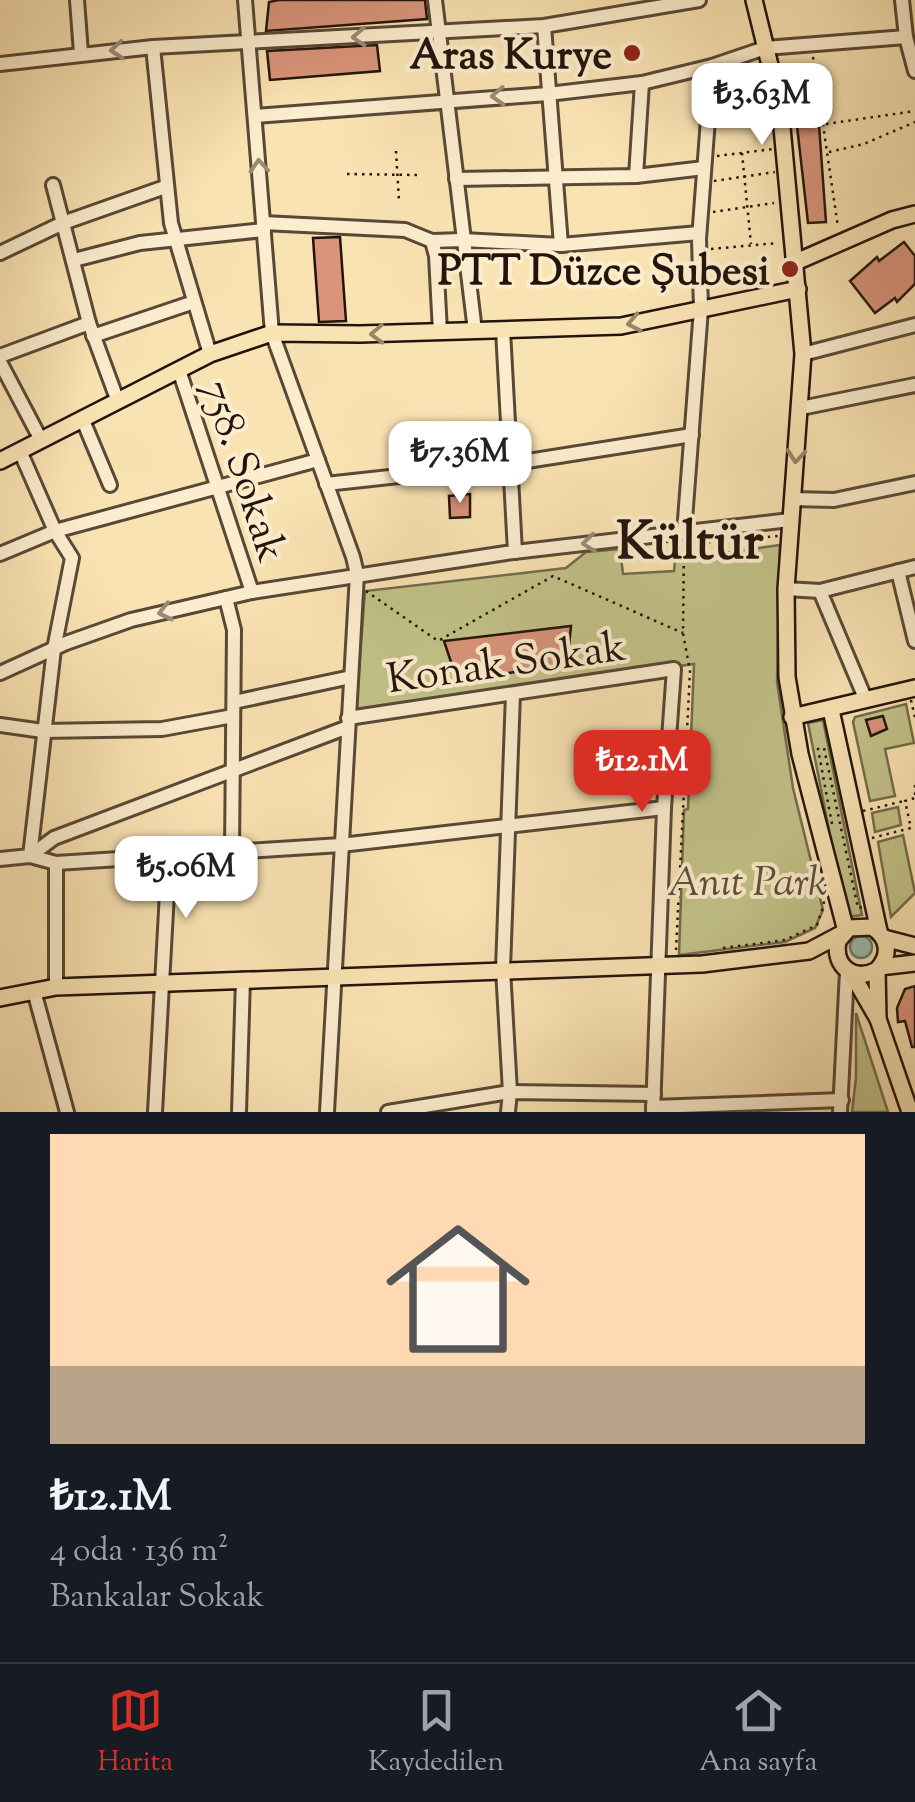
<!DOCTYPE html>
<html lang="tr">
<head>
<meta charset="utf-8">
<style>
	:root { --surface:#171b24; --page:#20242c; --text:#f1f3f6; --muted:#9ea1a6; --line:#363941; --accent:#d93025 }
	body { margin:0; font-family:"Sorts Mill Goudy",serif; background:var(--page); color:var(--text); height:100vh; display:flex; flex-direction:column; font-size:38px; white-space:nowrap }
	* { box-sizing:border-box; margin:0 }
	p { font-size:32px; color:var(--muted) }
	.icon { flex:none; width:55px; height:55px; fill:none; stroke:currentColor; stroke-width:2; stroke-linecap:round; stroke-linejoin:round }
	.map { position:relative; height:1112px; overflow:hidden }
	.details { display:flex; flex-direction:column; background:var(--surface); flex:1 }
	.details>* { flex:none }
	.price { position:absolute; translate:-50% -85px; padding:0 22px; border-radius:20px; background:#fff; color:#222; font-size:32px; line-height:65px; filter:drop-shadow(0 2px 5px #0008) }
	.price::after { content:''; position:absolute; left:50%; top:60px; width:30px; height:22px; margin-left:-15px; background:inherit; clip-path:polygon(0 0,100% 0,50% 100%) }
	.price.on { background:var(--accent); color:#fff }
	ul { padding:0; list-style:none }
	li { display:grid; align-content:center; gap:20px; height:530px; padding:0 50px }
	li+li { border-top:2px solid var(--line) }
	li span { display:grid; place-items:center; height:310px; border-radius:0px; color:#555 }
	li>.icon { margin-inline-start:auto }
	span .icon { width:180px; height:180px; fill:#fffc; stroke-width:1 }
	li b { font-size:42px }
	.tab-bar { display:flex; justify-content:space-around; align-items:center; height:140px; border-top:2px solid var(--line); background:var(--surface); font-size:28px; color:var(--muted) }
	.tab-bar a { display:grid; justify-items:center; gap:5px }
	.tab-bar .on { color:var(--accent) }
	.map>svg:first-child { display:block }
</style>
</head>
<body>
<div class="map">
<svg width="915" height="1112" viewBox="0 0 915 1112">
	<rect width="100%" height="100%" fill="#fae3b3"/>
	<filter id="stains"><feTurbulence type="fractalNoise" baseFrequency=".002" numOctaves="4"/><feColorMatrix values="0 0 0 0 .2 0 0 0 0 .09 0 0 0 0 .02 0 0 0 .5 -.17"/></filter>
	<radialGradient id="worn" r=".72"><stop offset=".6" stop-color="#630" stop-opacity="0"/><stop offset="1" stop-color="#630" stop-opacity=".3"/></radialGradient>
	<g fill="#c2c389" stroke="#726c4a" stroke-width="2.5">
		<polygon points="780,545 777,682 793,788 823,910 815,928 785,942 679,955 684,810 688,809 694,664 356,710 365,591 566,568 586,552 620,549 623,574 674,571 675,560"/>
		<polygon points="906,704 914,743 885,749 895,796 870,801 853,722 855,717"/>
		<polygon points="823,720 862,915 846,917 808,723"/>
		<polygon points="898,807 901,825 875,832 872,813"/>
		<polygon points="903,835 915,893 891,917 878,842"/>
		<polygon points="856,1013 888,1112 852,1112 856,1078"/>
	</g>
	<circle fill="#9ebeaf" stroke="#6c7a6e" stroke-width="2.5" cx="861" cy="947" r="11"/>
	<g fill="#d9947b" stroke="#22140c" stroke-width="2.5">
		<polygon points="279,0 425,0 427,19 266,31 269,2"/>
		<polygon points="377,45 380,71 270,80 267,51"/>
		<polygon points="819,125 826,222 808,223 797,126"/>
		<polygon points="340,237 346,321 319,322 313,238"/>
		<polygon points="904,242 915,256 915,284 897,302 895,298 875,313 850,281 877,257 879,261"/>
		<polygon points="470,494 470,517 450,518 449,496"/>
		<polygon points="571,626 567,665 457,680 444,641"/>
		<polygon points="883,716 887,729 871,736 866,720"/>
		<polygon points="915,986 915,1047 912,1047 905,1021 898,1022 897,1008 905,989"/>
	</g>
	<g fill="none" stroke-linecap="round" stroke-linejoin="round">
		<g stroke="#584836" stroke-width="18">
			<g id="minor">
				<polyline points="77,0 81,53"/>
				<polyline points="245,0 272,333 353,557 357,574 327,1112"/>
				<polyline points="435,0 475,331"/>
				<polyline points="902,0 906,37 915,71"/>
				<polyline points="544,26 561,245"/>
				<polyline points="153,47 171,223 210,354"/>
				<polyline points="0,64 153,47 544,26 699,0"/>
				<polyline points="255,116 548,94 642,83 712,66 765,48 906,37"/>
				<polyline points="636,176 642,83"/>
				<polyline points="456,179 636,176 704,168"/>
				<polyline points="53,185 89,323 117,399"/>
				<polyline points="263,223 405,230 432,241 463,240 561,245 699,233"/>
				<polyline points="432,241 436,256 440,332"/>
				<polyline points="0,253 63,223 165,187"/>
				<polyline points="74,260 140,243 264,230"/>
				<polyline points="503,330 515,552"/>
				<polyline points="93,336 194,302"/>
				<polyline points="803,354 915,325"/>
				<polyline points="0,356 89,323"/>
				<polyline points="0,362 41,440"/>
				<polyline points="179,370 252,592"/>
				<polyline points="801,408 915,385"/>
				<polyline points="82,418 110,485"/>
				<polyline points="20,451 55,531 72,558 54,649 30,856"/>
				<polyline points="326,484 508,464 692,435"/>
				<polyline points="792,499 834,500 915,483"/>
				<polyline points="684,533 701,309 699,239 712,66"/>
				<polyline points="0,554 55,531 318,460"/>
				<polyline points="898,571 915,641"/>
				<polyline points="786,589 820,591 915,567"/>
				<polyline points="820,591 865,698"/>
				<polyline points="226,598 234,630 232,853"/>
				<polyline points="0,673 66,643 131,620 252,592 506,553 790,520"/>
				<polyline points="234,702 351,677"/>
				<polyline points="348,718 674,669 664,808 653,1112"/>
				<polyline points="0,725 43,731 162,729 233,716"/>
				<polyline points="30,856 54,838 348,727"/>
				<polyline points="0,859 30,856 56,863 341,845 664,808"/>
				<polyline points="56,987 56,863"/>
				<polyline points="34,991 67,1112"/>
				<polyline points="653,1107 842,1100"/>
				<polyline points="155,1112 169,856"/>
				<polyline points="239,1112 243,979"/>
				<polyline points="388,1112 510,1092 654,1094"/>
				<polyline points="508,1112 510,1092 503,969 513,694"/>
				<polyline points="840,1112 847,971"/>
			</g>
		</g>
		<g stroke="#22140c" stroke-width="20">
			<g id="major">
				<polyline points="754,0 780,106 803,354 786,589 787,677 800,754 846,931"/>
				<polyline points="796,262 892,220 915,214"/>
				<polyline points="0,461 210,354 272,333 360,334 621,326 798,289"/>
				<polyline points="831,710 879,931"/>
				<polyline points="792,717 915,688"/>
				<polyline points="884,938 915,946"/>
				<polyline points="880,967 915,963"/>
				<path d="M877,970C854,982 833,967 838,941L849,928L872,927C889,938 891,955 877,970L878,1019"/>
				<polyline points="852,974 878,1019 910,1112"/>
				<polyline points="0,998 56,987 702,964 809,951 843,933"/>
			</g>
		</g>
		<g stroke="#22140c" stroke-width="2.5" stroke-dasharray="2.5 5" stroke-linecap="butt">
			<polyline points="813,57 838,227"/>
			<polyline points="826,124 915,111"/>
			<polyline points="396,151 399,201"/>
			<polyline points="829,152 864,144 915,122"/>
			<polyline points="742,153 751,244"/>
			<polyline points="717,156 773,149"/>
			<polyline points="347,174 417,175"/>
			<polyline points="714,181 775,172"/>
			<polyline points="713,212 774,203"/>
			<polyline points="711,249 778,243"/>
			<polyline points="693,544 778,536"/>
			<polyline points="366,591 438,641 553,576 683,633"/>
			<polyline points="911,700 915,718"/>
			<polyline points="915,785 915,795"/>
			<polyline points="863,811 904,801"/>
			<polyline points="832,824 818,749 824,748 858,908 863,907"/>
			<polyline points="872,838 911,828 905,801 915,798"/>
			<polyline points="723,948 785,940 817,925 824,904 821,888"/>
			<polyline points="676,950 690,671 683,633 684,544"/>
		</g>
		<use href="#minor" stroke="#fcedce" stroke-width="12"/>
		<use href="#major" stroke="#fae3b3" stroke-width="15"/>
	</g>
	<defs><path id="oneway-chevron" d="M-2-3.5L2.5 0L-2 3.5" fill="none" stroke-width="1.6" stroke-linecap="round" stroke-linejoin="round" transform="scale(2.5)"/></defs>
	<g stroke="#9a8b77">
		<use href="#oneway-chevron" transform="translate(359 37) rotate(177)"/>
		<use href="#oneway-chevron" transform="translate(117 50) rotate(175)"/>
		<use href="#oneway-chevron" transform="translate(498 96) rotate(177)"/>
		<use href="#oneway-chevron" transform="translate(259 166) rotate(-94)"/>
		<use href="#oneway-chevron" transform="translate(589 543) rotate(174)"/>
		<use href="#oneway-chevron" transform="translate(165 612) rotate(167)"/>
	</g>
	<g stroke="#998668">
		<use href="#oneway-chevron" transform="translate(634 323) rotate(169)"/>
		<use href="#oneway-chevron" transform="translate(377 334) rotate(178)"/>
		<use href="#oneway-chevron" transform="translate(796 456) rotate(96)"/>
	</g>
	<g fill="#8f2418" stroke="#fcedce" stroke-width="4">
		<circle cx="632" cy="53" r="10"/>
		<circle cx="790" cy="269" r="10"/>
	</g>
	<g text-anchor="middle" stroke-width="8" stroke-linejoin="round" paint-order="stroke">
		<g font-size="42" font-weight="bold" fill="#22140c" stroke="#fcedce" text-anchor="end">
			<text x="612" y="68">Aras Kurye</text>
			<text x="770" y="284">PTT Düzce Şubesi</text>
		</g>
		<g font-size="42" fill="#22140c" stroke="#fcedce">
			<text transform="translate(246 470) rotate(72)" y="15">758. Sokak</text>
			<text transform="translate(506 661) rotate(-8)" y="15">Konak Sokak</text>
		</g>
		<g font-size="42" font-style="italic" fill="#5a5138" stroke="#fcedce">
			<text x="747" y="895">Anıt Park</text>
		</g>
		<g font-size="52" font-weight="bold" fill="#22140c" stroke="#fcedce">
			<text x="690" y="558">Kültür</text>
		</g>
	</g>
	<rect width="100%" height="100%" filter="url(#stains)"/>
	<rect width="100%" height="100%" fill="url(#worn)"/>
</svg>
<b class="price" style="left:762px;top:148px">₺3.63M</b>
<b class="price" style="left:460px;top:506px">₺7.36M</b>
<b class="price on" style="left:642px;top:815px">₺12.1M</b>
<b class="price" style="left:186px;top:921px">₺5.06M</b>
</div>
<section class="details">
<ul>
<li><span style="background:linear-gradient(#ffd9b3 75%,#b9a48a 0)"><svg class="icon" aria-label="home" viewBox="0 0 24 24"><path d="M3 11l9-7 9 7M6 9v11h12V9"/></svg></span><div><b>₺12.1M</b><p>4 oda · 136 m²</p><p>Bankalar Sokak</p></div></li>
</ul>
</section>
<nav class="tab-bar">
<a class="on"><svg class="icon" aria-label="map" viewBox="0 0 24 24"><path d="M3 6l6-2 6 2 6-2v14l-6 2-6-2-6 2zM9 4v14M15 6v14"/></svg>Harita</a>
<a><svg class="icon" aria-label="saved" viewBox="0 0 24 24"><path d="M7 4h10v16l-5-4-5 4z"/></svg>Kaydedilen</a>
<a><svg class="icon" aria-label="home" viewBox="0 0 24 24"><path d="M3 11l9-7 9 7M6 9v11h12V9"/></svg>Ana sayfa</a>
</nav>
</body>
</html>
